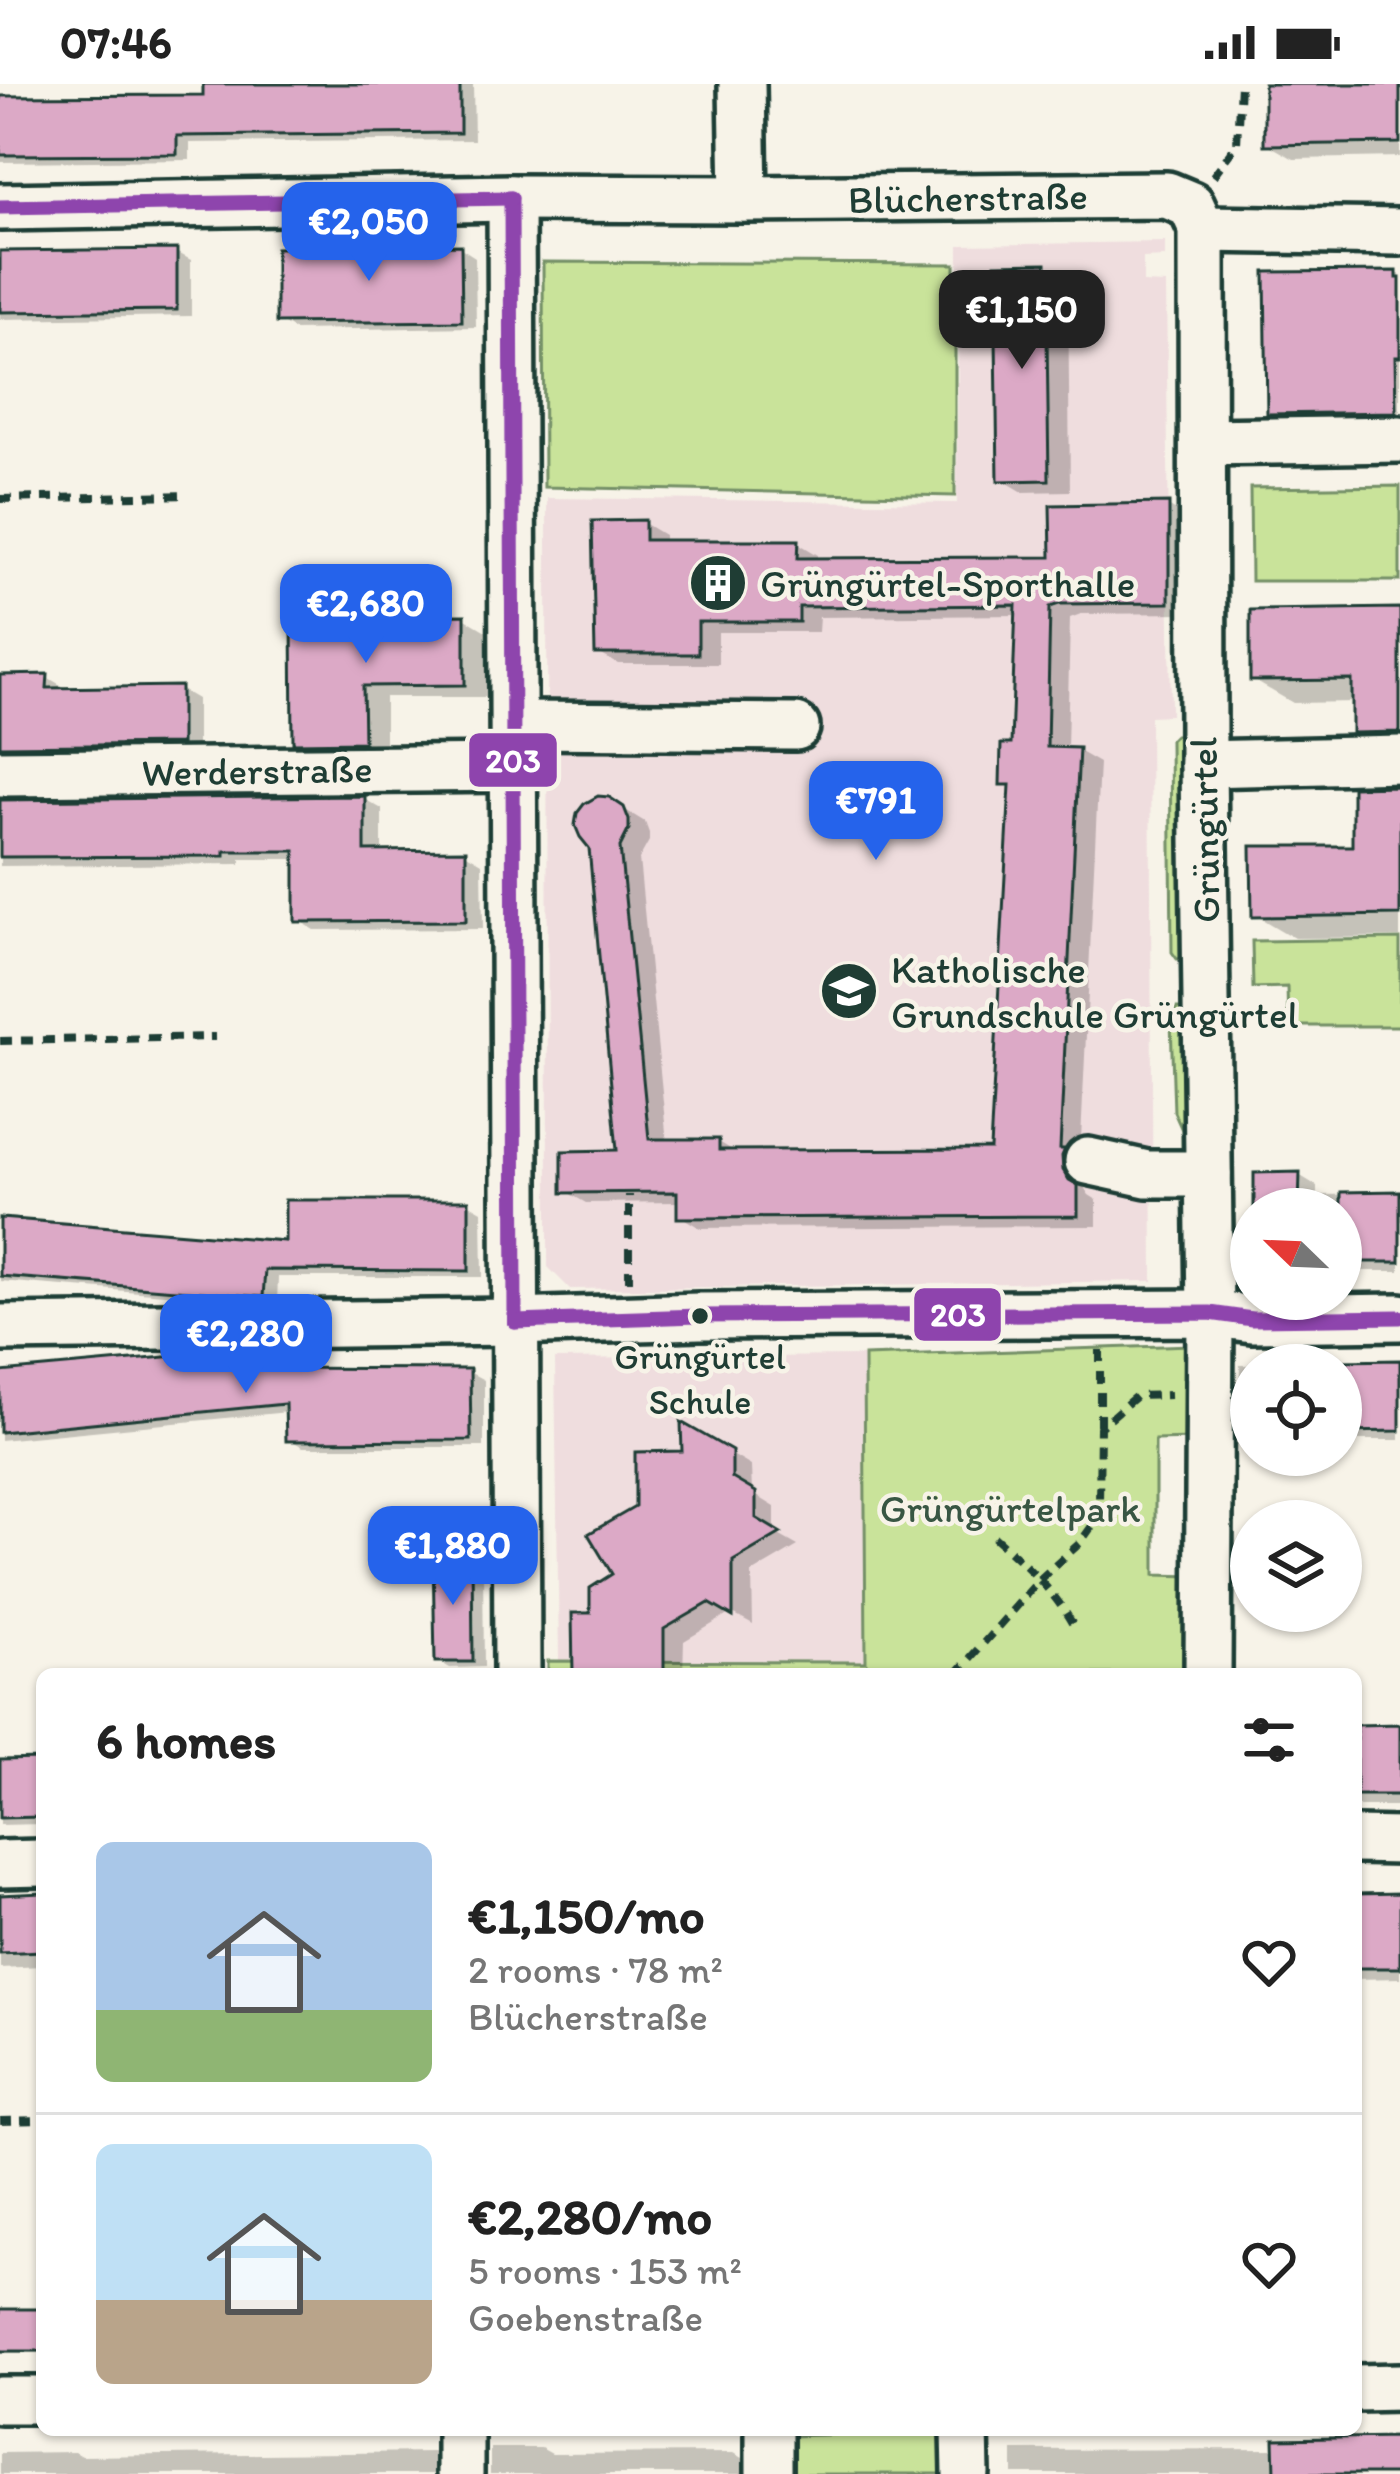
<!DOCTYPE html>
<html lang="en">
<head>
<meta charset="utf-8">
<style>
	:root { --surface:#fff; --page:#f2f2f2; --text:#222; --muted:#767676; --line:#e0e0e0; --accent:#2563eb }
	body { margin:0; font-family:Itim,sans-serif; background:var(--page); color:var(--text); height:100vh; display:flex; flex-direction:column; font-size:45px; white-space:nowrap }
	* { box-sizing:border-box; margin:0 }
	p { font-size:39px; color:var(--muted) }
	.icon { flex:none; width:66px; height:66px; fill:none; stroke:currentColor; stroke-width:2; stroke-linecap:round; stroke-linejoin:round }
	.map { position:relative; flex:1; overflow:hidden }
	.drawer { position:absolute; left:36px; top:1584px; width:1326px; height:768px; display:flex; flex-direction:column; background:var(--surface); border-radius:18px; box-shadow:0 3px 9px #0004 }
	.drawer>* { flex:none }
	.needle { width:78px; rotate:293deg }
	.controls { position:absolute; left:1230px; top:1104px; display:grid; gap:24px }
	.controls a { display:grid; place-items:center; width:132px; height:132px; border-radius:50%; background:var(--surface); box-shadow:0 3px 9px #0004; font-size:60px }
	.price { position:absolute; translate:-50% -102px; padding:0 27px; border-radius:24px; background:var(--accent); color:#fff; font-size:39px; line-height:78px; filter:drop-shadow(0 3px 6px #0008) }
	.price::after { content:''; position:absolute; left:50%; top:72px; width:36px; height:27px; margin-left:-18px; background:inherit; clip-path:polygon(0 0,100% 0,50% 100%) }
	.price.active { background:#222; color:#fff }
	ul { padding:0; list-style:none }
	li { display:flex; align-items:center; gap:36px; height:300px; padding:0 60px }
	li+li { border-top:3px solid var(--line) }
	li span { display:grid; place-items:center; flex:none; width:336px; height:240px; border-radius:18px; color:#555 }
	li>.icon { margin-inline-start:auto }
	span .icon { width:144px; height:144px; fill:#fffc; stroke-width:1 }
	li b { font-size:51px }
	h2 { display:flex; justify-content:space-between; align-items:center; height:144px; padding:0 60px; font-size:51px }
	.status { display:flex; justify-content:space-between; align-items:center; height:84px; padding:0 60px; background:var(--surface); direction:ltr }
	.status svg { height:33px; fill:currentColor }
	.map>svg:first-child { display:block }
</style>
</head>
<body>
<div class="status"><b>07:46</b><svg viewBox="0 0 49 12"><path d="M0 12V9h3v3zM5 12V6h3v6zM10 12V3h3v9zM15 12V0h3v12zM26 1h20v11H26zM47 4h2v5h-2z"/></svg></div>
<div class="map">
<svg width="1400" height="2390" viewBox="0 0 1400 2390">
	<rect width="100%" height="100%" fill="#f7f3e8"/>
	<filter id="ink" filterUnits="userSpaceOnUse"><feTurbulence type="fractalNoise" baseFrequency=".00833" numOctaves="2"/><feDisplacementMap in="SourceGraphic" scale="24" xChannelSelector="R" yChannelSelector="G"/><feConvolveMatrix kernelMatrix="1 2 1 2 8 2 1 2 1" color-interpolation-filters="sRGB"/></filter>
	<g filter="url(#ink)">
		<g fill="#efddde">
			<polygon points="1165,158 1165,173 1143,174 1143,199 1166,200 1171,631 1150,632 1153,1197 570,1205 548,1183 547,414 957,419 959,161"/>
			<polygon points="864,1272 866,1578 559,1577 555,1275"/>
		</g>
		<g fill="#c9e39a" stroke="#749067" stroke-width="3">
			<polygon points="543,178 955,180 955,412 544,403"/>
			<polygon points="1400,402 1400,497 1251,497 1250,404"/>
			<polygon points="1175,651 1186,651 1189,874 1177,875 1172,868 1170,656"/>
			<polygon points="1400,855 1400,942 1288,942 1287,903 1253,904 1252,857"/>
			<polygon points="1177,924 1190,924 1190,1066 1182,1066 1182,1046 1174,1028 1171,937"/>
			<polygon points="1192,1261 1194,1355 1155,1356 1155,1491 1194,1492 1193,1586 1158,1586 1157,1590 548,1590 548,1577 866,1578 864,1272"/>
			<polygon points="950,2347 951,2390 790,2390 789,2352"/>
		</g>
		<g fill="#0003">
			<polygon points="206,0 473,0 474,56 190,59 190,76 0,78 0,15 206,14"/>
			<polygon points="1267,0 1400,0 1400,73 1294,75 1267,60"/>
			<polygon points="461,164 475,173 476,243 294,246 279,237"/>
			<polygon points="176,168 191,176 191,232 0,235 0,170"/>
			<polygon points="1045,182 1068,195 1070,407 1023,408 1001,395"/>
			<polygon points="1400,190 1400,342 1297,344 1270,328 1268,191"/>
			<polygon points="1168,422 1188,434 1188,529 1081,530 1070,534 1067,666 1078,667 1099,679 1080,1077 1082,1100 1089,1111 1097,1116 1097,1142 700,1144 680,1132 680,1118 586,1119 565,1107 621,1069 609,716 645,738 649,749 649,757 639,775 667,1058 719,1058 737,1069 993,1068 1013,705 1003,699 1014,663 1019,531 819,533 818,548 718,548 718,580 618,580 598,569 644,439 664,451 664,459 798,459 818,471 818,477 1054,476"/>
			<polygon points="1400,527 1400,670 1395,670 1355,647 1355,618 1293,619 1253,596"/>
			<polygon points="464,534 486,547 486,613 385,613 385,670 319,670 296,657 295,535"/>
			<polygon points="47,593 64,603 64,607 180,605 197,615 197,668 0,679 0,594"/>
			<polygon points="1400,705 1400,853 1294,854 1255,831 1354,765"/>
			<polygon points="364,715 382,725 382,770 465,769 482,779 483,845 315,846 298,836 298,775 241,775 241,780 0,782 0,719"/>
			<polygon points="1299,1091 1317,1102 1317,1111 1400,1110 1400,1187 1341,1187 1341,1125 1257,1125"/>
			<polygon points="468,1119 482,1127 483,1193 278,1193 277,1219 0,1197 0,1137 288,1160"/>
			<polygon points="261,1271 276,1279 277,1287 469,1288 484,1296 484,1363 303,1363 289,1355 288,1328 0,1356 0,1291"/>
			<polygon points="1400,1279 1400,1356 1341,1356 1341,1281 1251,1281 1251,1354 1239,1347 1240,1281"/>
			<polygon points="685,1343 751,1382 752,1409 775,1423 775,1449 798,1462 752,1489 753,1541 731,1529 684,1557 683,1590 576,1590 593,1532 616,1491 638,1425 685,1370"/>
			<polygon points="471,1474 483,1481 484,1583 450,1584 438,1577"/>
			<polygon points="1400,1643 1400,1722 1356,1722 1356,1644"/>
			<polygon points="42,1679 42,1740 0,1741 0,1680"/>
			<polygon points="42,1812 42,1882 0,1884 0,1814"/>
			<polygon points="1400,1812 1400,1894 1356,1895 1356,1813"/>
			<rect x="0" y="2228" width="42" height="41"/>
			<polygon points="1400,2356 1400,2390 1013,2390 1013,2366 1277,2365"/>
			<polygon points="490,2364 541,2364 552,2370 733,2369 751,2379 751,2390 490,2390"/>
			<polygon points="74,2368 81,2372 432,2368 450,2379 450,2390 0,2390 0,2369"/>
		</g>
		<g fill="#dca9c6" stroke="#1f3d34" stroke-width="3">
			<polygon points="203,0 460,0 460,49 177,52 177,70 0,71 0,12 203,11"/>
			<polygon points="1264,0 1400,0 1400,59 1264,61"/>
			<polygon points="461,161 462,237 276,239 276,164"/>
			<polygon points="177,165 177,226 0,228 0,167"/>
			<polygon points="1046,179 1049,396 998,397 995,180"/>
			<polygon points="1397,187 1397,194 1400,194 1400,273 1395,273 1396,328 1267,330 1265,188"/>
			<polygon points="1169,419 1169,519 1059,520 1050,523 1047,663 1079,664 1060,1065 1065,1065 1062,1072 1063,1086 1069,1096 1078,1101 1078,1132 677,1134 677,1108 562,1109 562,1067 617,1066 589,764 580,753 575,741 577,729 584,720 598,712 609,713 624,723 629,736 629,745 620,763 649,1055 719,1055 719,1066 990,1065 1010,701 1000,701 1001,660 1011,660 1016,521 799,523 799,538 698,538 698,570 595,570 592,437 645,436 645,456 799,456 798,474 1051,473 1050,421"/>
			<polygon points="1400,524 1400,648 1352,649 1352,596 1250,597 1250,526"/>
			<polygon points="465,531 465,601 363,602 364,658 293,659 292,532"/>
			<polygon points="48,590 47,604 181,602 181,660 0,662 0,591"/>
			<polygon points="1400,702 1400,831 1252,833 1251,762 1352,762 1352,703"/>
			<polygon points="365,712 365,767 466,766 466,837 295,838 295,767 225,767 225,772 0,773 0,716"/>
			<polygon points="1300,1088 1299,1125 1254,1125 1254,1089"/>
			<polygon points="1400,1107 1400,1178 1341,1178 1341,1108"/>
			<polygon points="285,1116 469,1116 469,1187 265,1186 263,1213 0,1192 0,1134 285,1157"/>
			<polygon points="220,1268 262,1268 263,1284 470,1285 471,1356 286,1357 285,1320 0,1348 0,1288"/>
			<polygon points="1400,1276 1400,1347 1341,1348 1341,1277"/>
			<polygon points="681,1338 732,1367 732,1394 756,1408 756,1434 781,1449 733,1477 733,1533 709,1519 664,1545 664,1590 573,1590 572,1529 590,1529 590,1504 612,1490 588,1450 635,1423 635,1368 682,1367"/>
			<polygon points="433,1471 472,1471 473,1578 435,1578"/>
			<polygon points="1400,1640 1400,1711 1356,1711 1356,1641"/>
			<polygon points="42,1675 42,1733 0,1734 0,1676"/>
			<polygon points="42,1809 42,1867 0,1869 0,1811"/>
			<polygon points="1400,1809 1400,1884 1356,1884 1356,1810"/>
			<rect x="0" y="2225" width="42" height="42"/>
			<polygon points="1400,2353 1400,2390 1275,2390 1274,2355"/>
		</g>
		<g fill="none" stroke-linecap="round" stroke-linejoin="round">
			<g stroke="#1f3d34" stroke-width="54">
				<g id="minor">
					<polyline points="742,0 744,115"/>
					<polyline points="511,114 517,1590"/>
					<polyline points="0,123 511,114 744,115 1167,111 1191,121 1202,145 1203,680 1210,1229 1208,1590"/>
					<polyline points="1202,145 1400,148"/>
					<polyline points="1203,358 1400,355"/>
					<polyline points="514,641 796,643"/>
					<polyline points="1203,680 1400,675"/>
					<polyline points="0,689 514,684"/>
					<polyline points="1088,1077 1147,1090 1208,1090"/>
					<polyline points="0,1244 515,1238 699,1232 1210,1229 1252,1235 1400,1233"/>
					<polyline points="1356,1756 1400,1757"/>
					<polyline points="0,1780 42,1779"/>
					<polyline points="1356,2304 1400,2303"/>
					<polyline points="0,2316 42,2316"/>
					<polyline points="460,2346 460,2390"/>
					<polyline points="965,2346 966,2390"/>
					<polyline points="769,2390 769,2346"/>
				</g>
			</g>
			<g stroke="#1f3d34" stroke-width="8" stroke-dasharray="12 9" stroke-linecap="butt">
				<polyline points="1213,92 1237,60 1240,0"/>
				<polyline points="0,415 186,411"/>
				<polyline points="0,957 215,953"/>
				<polyline points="629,1197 629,1111"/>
				<polyline points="1100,1266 1100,1341"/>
				<path d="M994,1453C1024,1480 1054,1506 1073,1541"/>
				<polyline points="956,1590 1040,1495 1080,1459 1092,1442 1099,1420 1100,1343 1136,1312 1170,1311"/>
				<polyline points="0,2037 42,2036"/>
			</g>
			<use href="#minor" stroke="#f7f3e8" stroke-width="45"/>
			<g stroke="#f7f3e8" stroke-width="24">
				<g id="bus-1">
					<polyline points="511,114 515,1238"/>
					<polyline points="0,123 511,114"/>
					<polyline points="515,1238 699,1232 1210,1229 1252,1235 1400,1233"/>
				</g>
			</g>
			<use href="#bus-1" stroke="#8e44ad" stroke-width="15"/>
		</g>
	</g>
	<defs>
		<g id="building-disc" transform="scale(3)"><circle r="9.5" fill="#1f3d34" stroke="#f7f3e8"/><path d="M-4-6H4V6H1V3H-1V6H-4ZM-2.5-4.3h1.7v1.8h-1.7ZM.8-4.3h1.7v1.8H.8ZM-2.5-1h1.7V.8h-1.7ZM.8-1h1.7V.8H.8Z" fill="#fff"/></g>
		<g id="school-disc" transform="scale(3)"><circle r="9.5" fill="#1f3d34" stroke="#f7f3e8"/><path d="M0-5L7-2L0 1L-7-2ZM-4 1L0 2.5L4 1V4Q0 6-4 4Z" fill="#fff"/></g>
	</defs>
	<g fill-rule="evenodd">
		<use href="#building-disc" x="718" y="499"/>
		<use href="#school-disc" x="849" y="907"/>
	</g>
	<circle fill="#1f3d34" stroke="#f7f3e8" stroke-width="4.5" cx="700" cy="1232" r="10"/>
	<g text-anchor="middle" stroke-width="9" stroke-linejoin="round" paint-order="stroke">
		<g font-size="36" fill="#1f3d34" stroke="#f7f3e8">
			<text x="700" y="1285">Grüngürtel<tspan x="700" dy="45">Schule</tspan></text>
		</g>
		<g font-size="39" fill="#1f3d34" stroke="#f7f3e8">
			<text transform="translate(968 113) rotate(-1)" y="14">Blücherstraße</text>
			<text transform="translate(257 686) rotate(-1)" y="14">Werderstraße</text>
			<text transform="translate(1204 746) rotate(-91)" y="14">Grüngürtel</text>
		</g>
		<g font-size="39" fill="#1f3d34" stroke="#f7f3e8" text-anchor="start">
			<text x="760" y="513">Grüngürtel-Sporthalle</text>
			<text x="891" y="899">Katholische<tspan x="891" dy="45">Grundschule Grüngürtel</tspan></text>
		</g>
		<g font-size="39" fill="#385643" stroke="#f7f3e8">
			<text x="1010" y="1438">Grüngürtelpark</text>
		</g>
	</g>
	<g stroke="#f7f3e8" stroke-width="4.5">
		<rect x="467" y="647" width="92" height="58" rx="12" fill="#8e44ad"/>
		<rect x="912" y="1202" width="91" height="57" rx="12" fill="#8e44ad"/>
	</g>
	<g font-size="33" text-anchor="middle" font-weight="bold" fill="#fff">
		<text x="513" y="688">203</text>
		<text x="958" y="1242">203</text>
	</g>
</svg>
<div class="controls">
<a><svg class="needle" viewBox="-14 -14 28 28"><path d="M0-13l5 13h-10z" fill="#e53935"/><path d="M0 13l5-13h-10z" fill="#767676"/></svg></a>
<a><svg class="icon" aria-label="locate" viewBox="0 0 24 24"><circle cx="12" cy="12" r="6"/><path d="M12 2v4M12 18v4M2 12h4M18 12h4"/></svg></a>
<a><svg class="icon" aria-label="layers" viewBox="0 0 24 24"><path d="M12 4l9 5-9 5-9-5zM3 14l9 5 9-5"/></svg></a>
</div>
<b class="price" style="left:369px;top:200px">€2,050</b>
<b class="price active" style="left:1022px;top:288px">€1,150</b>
<b class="price" style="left:366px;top:582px">€2,680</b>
<b class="price" style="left:876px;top:779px">€791</b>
<b class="price" style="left:246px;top:1312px">€2,280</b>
<b class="price" style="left:453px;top:1524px">€1,880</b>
<section class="drawer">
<h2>6 homes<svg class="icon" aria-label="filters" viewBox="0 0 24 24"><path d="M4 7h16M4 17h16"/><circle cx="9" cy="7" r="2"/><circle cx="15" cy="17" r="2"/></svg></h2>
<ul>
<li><span style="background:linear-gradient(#a9c7e8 70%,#8fb573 0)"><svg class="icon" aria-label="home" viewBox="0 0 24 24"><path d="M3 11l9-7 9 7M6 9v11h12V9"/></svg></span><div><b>€1,150/mo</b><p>2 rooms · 78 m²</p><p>Blücherstraße</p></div><svg class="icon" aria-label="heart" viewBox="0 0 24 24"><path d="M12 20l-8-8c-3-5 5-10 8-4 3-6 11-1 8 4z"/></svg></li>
<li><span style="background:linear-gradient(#bfe0f5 65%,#b9a48a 0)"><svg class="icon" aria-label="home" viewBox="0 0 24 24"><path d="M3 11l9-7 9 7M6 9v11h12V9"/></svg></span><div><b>€2,280/mo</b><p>5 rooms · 153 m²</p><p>Goebenstraße</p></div><svg class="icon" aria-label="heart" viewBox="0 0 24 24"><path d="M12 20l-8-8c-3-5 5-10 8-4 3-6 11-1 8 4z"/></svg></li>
</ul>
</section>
</div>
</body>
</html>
